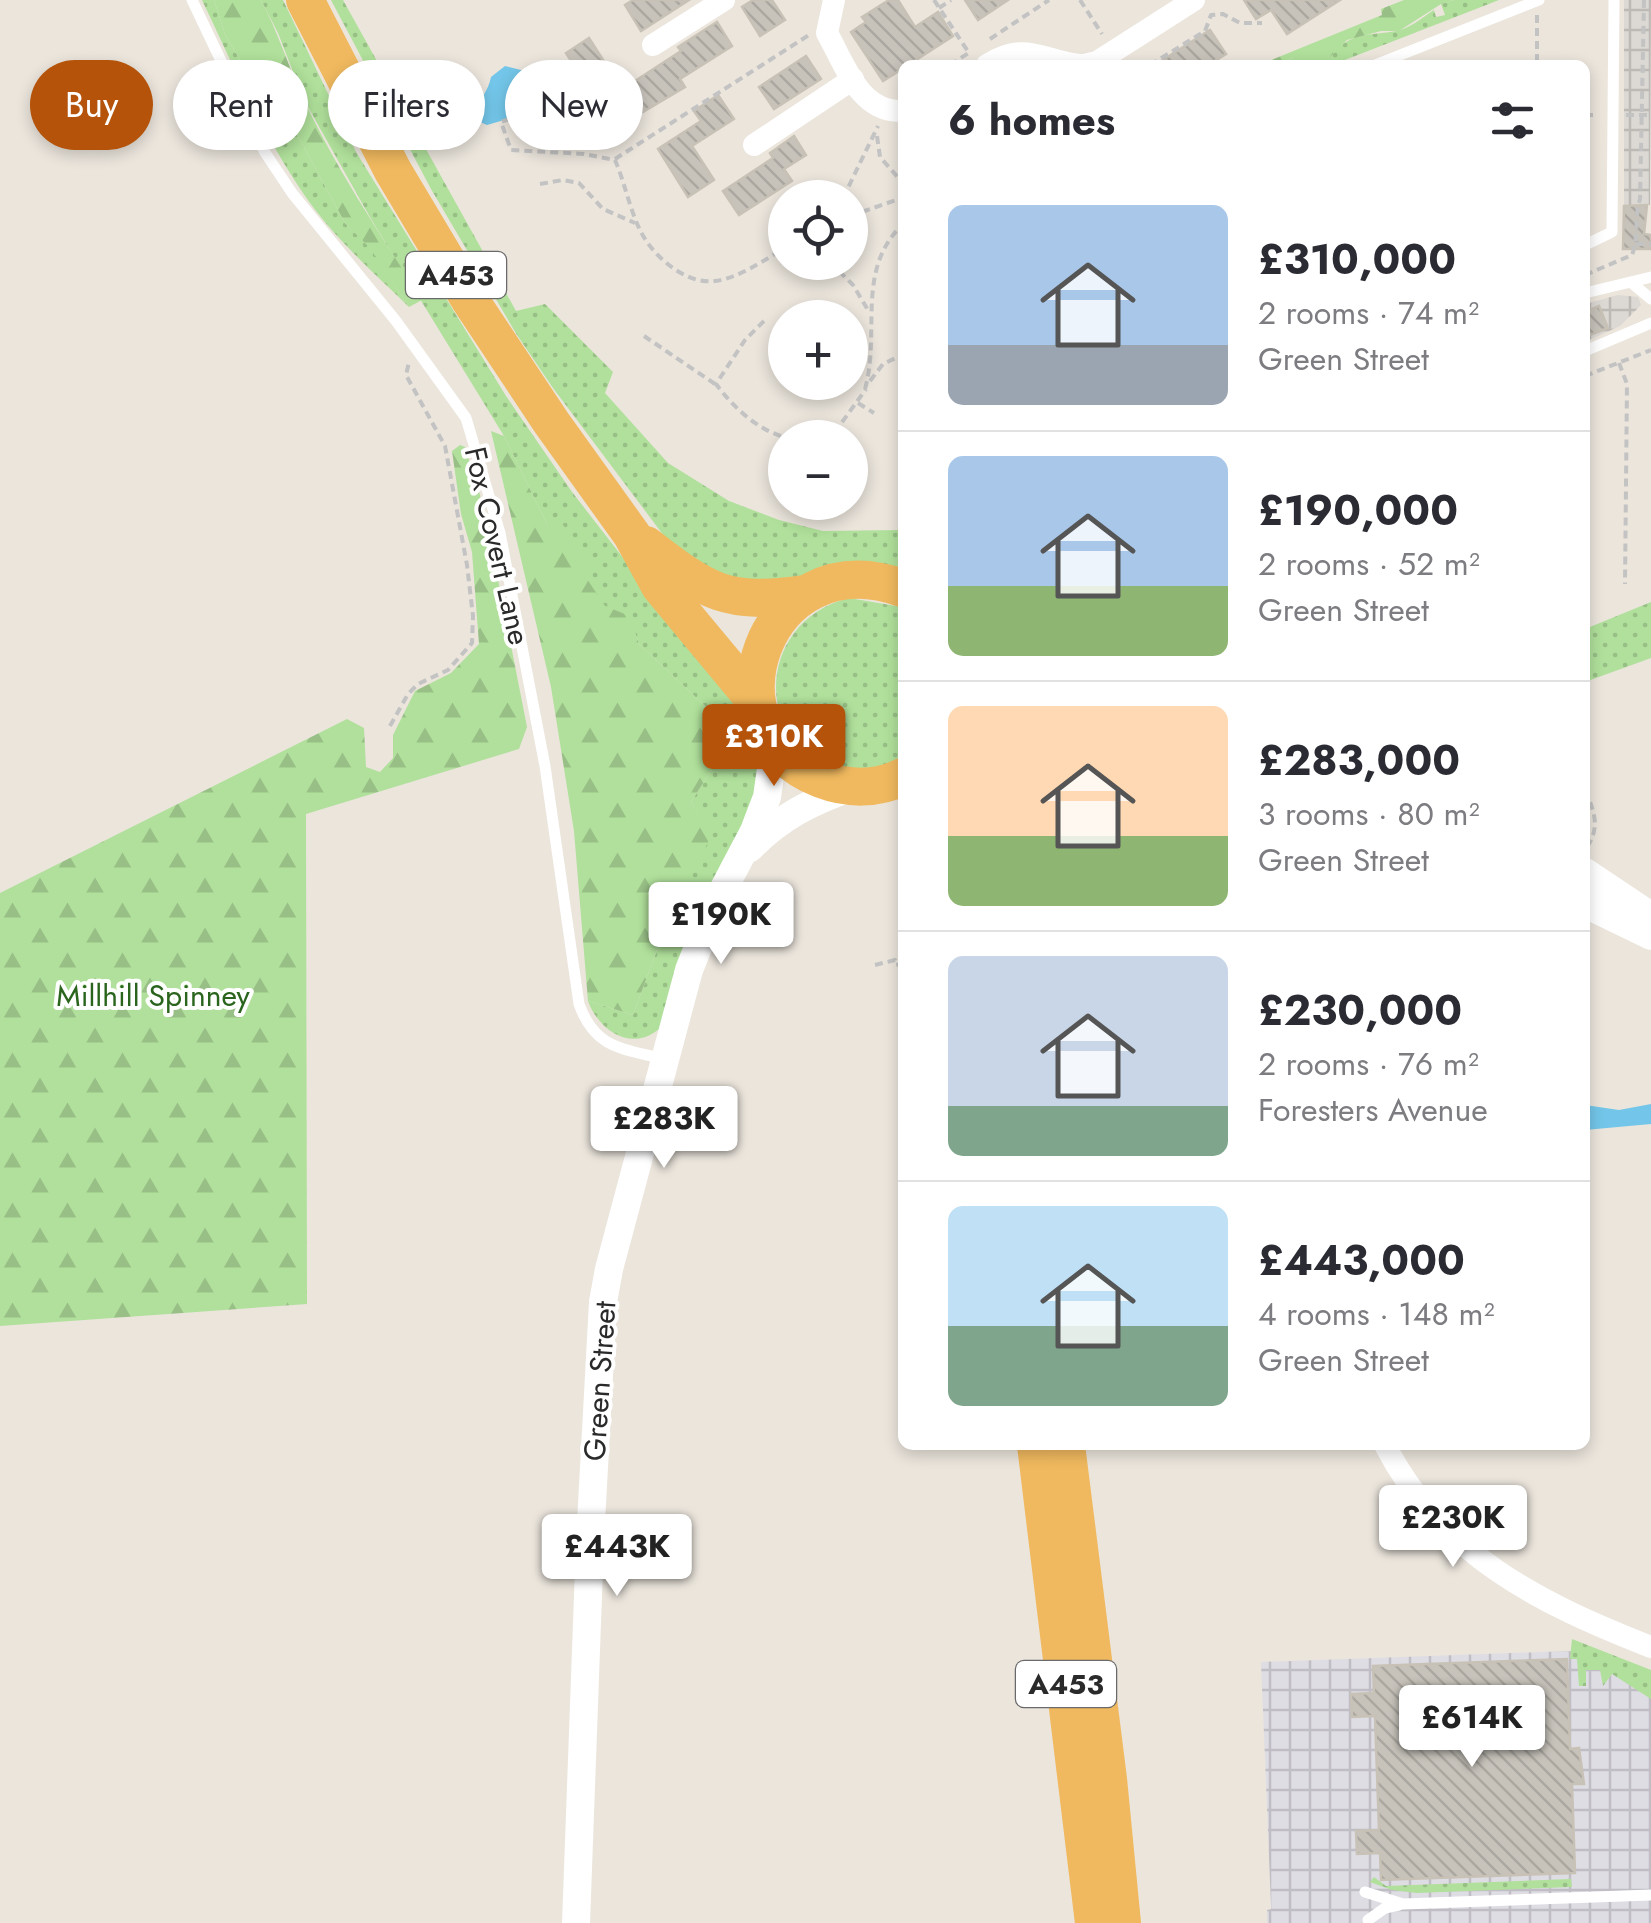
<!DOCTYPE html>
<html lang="en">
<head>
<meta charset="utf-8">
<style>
	:root { --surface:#fff; --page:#f7f7f7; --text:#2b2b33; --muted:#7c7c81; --line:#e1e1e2; --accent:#b45309 }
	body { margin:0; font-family:Jost,sans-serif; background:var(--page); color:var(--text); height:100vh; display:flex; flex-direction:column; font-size:38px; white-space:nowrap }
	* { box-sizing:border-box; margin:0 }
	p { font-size:32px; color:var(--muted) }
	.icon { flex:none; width:55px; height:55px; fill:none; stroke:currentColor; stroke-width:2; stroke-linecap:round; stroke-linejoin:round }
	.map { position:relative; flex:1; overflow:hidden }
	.side { position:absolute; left:898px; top:60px; width:692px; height:1390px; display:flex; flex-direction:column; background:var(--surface); border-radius:15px; box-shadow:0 5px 15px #0003 }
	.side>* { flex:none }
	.banner { position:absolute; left:30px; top:60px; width:718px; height:90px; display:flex; gap:20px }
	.buttons { position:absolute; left:768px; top:180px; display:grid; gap:20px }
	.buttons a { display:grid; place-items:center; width:100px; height:100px; border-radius:50%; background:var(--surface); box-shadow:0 5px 15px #0003; font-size:50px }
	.price { position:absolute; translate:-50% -85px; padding:0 22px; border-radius:10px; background:#fff; color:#222; font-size:32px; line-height:65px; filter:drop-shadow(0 2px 5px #0008) }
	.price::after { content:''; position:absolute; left:50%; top:60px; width:30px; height:22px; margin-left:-15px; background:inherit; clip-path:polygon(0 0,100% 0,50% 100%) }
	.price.on { background:var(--accent); color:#fff }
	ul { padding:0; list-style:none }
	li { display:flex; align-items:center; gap:30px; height:250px; padding:0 50px }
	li+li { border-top:2px solid var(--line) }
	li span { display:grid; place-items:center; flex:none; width:280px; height:200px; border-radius:15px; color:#555 }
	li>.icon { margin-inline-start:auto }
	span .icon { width:120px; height:120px; fill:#fffc; stroke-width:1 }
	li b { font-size:42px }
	h2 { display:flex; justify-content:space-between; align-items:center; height:120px; padding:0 50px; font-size:42px }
	.chip { padding:0 35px; border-radius:45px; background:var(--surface); box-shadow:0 5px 15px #0003; font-size:35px; line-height:90px }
	.chip.on { background:var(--accent); color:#fff }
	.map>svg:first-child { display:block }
</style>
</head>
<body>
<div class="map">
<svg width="1651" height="1923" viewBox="0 0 1651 1923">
	<defs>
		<pattern id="industrial-grid" width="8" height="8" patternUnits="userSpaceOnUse" patternTransform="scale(2.5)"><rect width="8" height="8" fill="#dfdde4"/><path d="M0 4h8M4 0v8" fill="none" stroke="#c0bec4"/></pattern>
		<pattern id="grass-dots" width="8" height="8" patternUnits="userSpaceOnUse" patternTransform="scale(2.5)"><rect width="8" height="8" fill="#b0e09b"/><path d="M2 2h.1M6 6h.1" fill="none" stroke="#98c086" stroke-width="1.8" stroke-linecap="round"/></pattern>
		<pattern id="forest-firs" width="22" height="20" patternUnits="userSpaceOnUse" patternTransform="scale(2.5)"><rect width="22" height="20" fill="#b0e09b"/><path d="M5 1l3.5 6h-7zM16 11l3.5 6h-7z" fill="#98c086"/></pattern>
		<pattern id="plaza-grid" width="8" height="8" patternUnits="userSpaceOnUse" patternTransform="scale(2.5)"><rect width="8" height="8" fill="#dcd8d3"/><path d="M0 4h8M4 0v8" fill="none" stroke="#bdbab5"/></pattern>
		<pattern id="building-back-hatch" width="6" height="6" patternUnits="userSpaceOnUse" patternTransform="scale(2.5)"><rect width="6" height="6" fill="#c7c3bb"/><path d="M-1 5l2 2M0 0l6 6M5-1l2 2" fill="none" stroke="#aba8a1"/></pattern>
	</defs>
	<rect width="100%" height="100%" fill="#ebe5dc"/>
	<polygon fill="url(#industrial-grid)" points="1570,1651 1651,1680 1651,1923 1267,1923 1267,1910 1271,1909 1271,1905 1261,1662"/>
	<g fill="url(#grass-dots)">
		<path d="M202,0H214L225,34L250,77L286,114L345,223L370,247L409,307C372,271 332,236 303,193C262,133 233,65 202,0Z"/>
		<path d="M261,0H283L356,152L506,396L572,492L739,707C753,736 760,759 759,791L662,1026C635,1054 599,1032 588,1001L633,1015L661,939L712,832L691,802L725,749L724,724L639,644L629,616L604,606L548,526L504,436L371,219L304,100L278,33Z"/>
		<polygon points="331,0 343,0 516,311 545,304 613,372 605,393 668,463 729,501 779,520 823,531 902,530 902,567 866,563 757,588 679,556 553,388 517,335 431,189"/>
		<path d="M1454,0H1499L1332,65H1275L1295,57H1330C1350,31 1369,36 1397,31C1409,29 1423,17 1434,10L1436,17L1445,15L1441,4Z"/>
		<path d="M849,598L902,607V761C889,764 871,771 857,770C753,764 748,623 849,598Z"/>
		<polygon points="1651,602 1651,658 1585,682 1585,629"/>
		<polygon points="1572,1639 1651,1670 1651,1699 1612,1674 1603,1686 1600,1670 1586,1670 1586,1686 1579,1686 1577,1659 1570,1659"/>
		<polygon points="1374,1877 1386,1886 1571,1879 1572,1887 1417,1893 1392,1890 1370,1882"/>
	</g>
	<g fill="url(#forest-firs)">
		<path d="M214,0H261C278,32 288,66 304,100C336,169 381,235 422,300L409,307L370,248L345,223L286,114L250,77L225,34Z"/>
		<polygon points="1404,0 1454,0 1441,4 1399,31 1381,31 1347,40 1330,57 1320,60 1295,57 1275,65 1259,65 1382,15 1381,9"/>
		<polygon points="491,431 504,436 548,526 563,525 590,559 587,579 605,606 630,616 639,644 724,724 725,749 691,802 713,832 661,939 633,1015 588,1001 574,831 551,687"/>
		<polygon points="460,445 465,447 484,508 527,727 519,749 306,814 307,1304 0,1326 0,893 347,719 364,728 366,767 380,772 393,758 393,735 415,691 451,673 479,644 472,552 461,514 452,451"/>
	</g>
	<g fill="url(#plaza-grid)">
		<polygon points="1624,0 1651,0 1650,205 1624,206"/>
		<polygon points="1618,295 1638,297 1641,305 1620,326 1585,342 1585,337 1607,327 1600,306 1585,312 1585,304"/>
	</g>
	<g fill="#73c6e9">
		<path d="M505,66L525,71H545L554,80L557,95L541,109L487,125L480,122C473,104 488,94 491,77Z"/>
		<polygon points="1651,1104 1651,1124 1585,1130 1585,1105 1619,1110"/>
	</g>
	<g fill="url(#building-back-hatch)" stroke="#c7c1b6" stroke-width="2.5">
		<polygon points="633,0 689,0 641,31 625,5"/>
		<polygon points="753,0 772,0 785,20 760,36 742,7"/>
		<polygon points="889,0 898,0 915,27 938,12 953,36 916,60 920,65 902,65 902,69 883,81 851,32 866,22 862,17"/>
		<polygon points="965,0 1008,0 978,20"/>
		<polygon points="1244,0 1340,0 1287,34 1271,10 1256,19"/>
		<polygon points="717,22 732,46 680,79 685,87 631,119 615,94 681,51 678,47"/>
		<polygon points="1210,30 1226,54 1208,65 1155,65"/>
		<polygon points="589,38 619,85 596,100 572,68 575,67 566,53"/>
		<polygon points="806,56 821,79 774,109 759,87"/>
		<polygon points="718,95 734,119 692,146 714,180 688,197 658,149 701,121 694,111"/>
		<polygon points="794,136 806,155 784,169 792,181 739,215 723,191 773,158 770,153"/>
		<polygon points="1647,205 1644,234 1651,235 1651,249 1623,249 1624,206"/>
		<polygon points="1599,306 1608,328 1585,337 1585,312"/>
		<polygon points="1567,1659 1570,1749 1579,1748 1584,1784 1572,1784 1575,1873 1381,1880 1380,1853 1357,1854 1356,1831 1379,1830 1375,1716 1352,1717 1351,1694 1374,1693 1373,1666"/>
	</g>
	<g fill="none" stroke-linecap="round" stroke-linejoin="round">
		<g stroke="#c3c3c3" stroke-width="4" stroke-dasharray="8 5" stroke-linecap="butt">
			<polyline points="934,0 969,53"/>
			<polyline points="1080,0 1102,34"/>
			<polyline points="939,8 951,0"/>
			<polyline points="1537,15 1537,65"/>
			<polyline points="990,39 1049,0"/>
			<polyline points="950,65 970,52"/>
			<polyline points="1150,65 1205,31 1211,15 1223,14 1240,23 1262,23"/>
			<path d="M526,94L529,112L501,122L511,150L584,154L615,160C625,183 630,211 641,232C653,256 686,285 715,281C739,278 764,260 785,248"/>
			<polyline points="1585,115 1596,115"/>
			<polyline points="1626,115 1651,115"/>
			<polyline points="877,136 880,157 902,182"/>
			<polyline points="615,159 809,35"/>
			<polyline points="540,184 563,180 579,183 603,209 635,223"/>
			<polyline points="843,198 878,126"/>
			<polyline points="850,216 902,198"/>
			<polyline points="1636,244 1651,244"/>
			<polyline points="830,262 853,285 868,310"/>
			<path d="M1585,275L1632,255C1639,237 1634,218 1640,199L1644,0"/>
			<path d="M764,321L745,340L716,384C734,408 758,431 788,438"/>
			<polyline points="644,336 715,384"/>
			<polyline points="1619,363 1627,384 1625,584"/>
			<polyline points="1585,376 1651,350"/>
			<polyline points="870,381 883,364 902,355"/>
			<path d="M865,389C881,332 855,271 902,225"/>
			<polyline points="858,403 874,413"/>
			<polyline points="807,438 840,425 866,389"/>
			<polyline points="390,726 408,694 418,684 448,670 472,643 473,616 467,565 445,446 406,375 409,362"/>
			<path d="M1585,790C1595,813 1601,828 1585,850"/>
			<polyline points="875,965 895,960 896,965 902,964"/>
		</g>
		<g stroke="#fff" stroke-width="11">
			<path d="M192,0L264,151L292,193L396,321L466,418L500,533L545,766L579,1004C595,1049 622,1048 663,1059"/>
			<polyline points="1375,65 1539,0"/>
			<polyline points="1585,245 1612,232 1614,0"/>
			<polyline points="1633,284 1651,299"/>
			<polyline points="1585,293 1651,277"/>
			<polyline points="1585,351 1651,323"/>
			<polyline points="1365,1892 1403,1904 1651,1895"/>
			<polyline points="1368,1920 1385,1908 1399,1905"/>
		</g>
		<g stroke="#fff" stroke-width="22">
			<path d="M834,0L827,33C845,65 860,113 902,111"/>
			<polyline points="653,45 724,0"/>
			<path d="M987,65C1025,41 1041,60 1079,65"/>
			<polyline points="1084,65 1097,62 1194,0"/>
			<polyline points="754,145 853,79"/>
			<path d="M1385,1445C1442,1556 1541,1604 1651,1647"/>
		</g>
		<g stroke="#fff" stroke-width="28">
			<path d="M750,848C780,817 812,801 853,787"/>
			<polyline points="1585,872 1651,916"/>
			<polyline points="1585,904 1651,936"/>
			<polyline points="576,1923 590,1541 603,1302 609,1269 689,970 714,907 754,831 767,797 771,769 769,734"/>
		</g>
		<g stroke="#f0b95f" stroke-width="38">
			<polyline points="305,0 393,171 470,300 551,422 632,535 660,586 749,693 761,717"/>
			<path d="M646,545C708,593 726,605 805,594"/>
			<path d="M902,588C763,538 698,732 821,779C847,789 877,790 902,777"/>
			<polyline points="1036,1445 1094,1923"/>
			<polyline points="1066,1445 1108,1779 1122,1923"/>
		</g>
	</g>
	<g text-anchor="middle" stroke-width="8" stroke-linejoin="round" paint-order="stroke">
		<g fill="#fff" stroke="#6a6a6a" stroke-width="2.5">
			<rect x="406" y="252" width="100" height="46" rx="8"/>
			<rect x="1016" y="1661" width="100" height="46" rx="8"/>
		</g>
		<g font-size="28" font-weight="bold" fill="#2a2a2a">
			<text x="456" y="285">A453</text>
			<text x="1066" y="1694">A453</text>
		</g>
		<g font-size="30" fill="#2a2a2a" stroke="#fff">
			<text transform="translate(497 546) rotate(77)" y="10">Fox Covert Lane</text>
			<text transform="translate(600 1381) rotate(-86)" y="10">Green Street</text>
		</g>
		<g font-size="30" fill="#2a641d" stroke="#fff">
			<text x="153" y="1006">Millhill Spinney</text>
		</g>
	</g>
</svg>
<div class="buttons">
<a><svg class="icon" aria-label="locate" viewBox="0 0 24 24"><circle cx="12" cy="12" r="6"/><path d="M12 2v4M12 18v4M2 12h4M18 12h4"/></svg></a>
<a>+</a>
<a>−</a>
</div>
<b class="price on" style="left:774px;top:789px">£310K</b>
<b class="price" style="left:721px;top:967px">£190K</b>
<b class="price" style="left:664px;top:1171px">£283K</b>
<b class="price" style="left:1453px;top:1570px">£230K</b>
<b class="price" style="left:617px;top:1599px">£443K</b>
<b class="price" style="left:1472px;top:1770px">£614K</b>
<div class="banner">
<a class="chip on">Buy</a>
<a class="chip">Rent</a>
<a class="chip">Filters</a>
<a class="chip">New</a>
</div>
<section class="side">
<h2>6 homes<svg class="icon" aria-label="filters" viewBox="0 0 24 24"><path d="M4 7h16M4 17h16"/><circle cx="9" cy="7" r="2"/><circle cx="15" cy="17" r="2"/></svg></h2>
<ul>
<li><span style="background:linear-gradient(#a9c7e8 70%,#9aa5b1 0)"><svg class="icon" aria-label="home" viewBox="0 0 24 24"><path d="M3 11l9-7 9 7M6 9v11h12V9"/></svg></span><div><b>£310,000</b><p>2 rooms · 74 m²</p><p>Green Street</p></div></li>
<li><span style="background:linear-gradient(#a9c7e8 65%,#8fb573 0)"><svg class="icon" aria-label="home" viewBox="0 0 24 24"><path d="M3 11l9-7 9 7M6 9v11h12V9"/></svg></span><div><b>£190,000</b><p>2 rooms · 52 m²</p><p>Green Street</p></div></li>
<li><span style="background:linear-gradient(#ffd9b3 65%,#8fb573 0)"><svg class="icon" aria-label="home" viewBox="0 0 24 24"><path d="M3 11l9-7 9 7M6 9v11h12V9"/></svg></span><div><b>£283,000</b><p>3 rooms · 80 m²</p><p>Green Street</p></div></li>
<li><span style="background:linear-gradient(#c9d6e8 75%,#7fa58c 0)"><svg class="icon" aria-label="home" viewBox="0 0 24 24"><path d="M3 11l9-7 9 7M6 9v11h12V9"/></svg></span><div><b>£230,000</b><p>2 rooms · 76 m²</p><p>Foresters Avenue</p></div></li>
<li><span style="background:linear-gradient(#bfe0f5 60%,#7fa58c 0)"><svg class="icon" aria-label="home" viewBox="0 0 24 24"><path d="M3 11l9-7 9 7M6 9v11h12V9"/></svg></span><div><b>£443,000</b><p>4 rooms · 148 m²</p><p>Green Street</p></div></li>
</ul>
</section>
</div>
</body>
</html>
